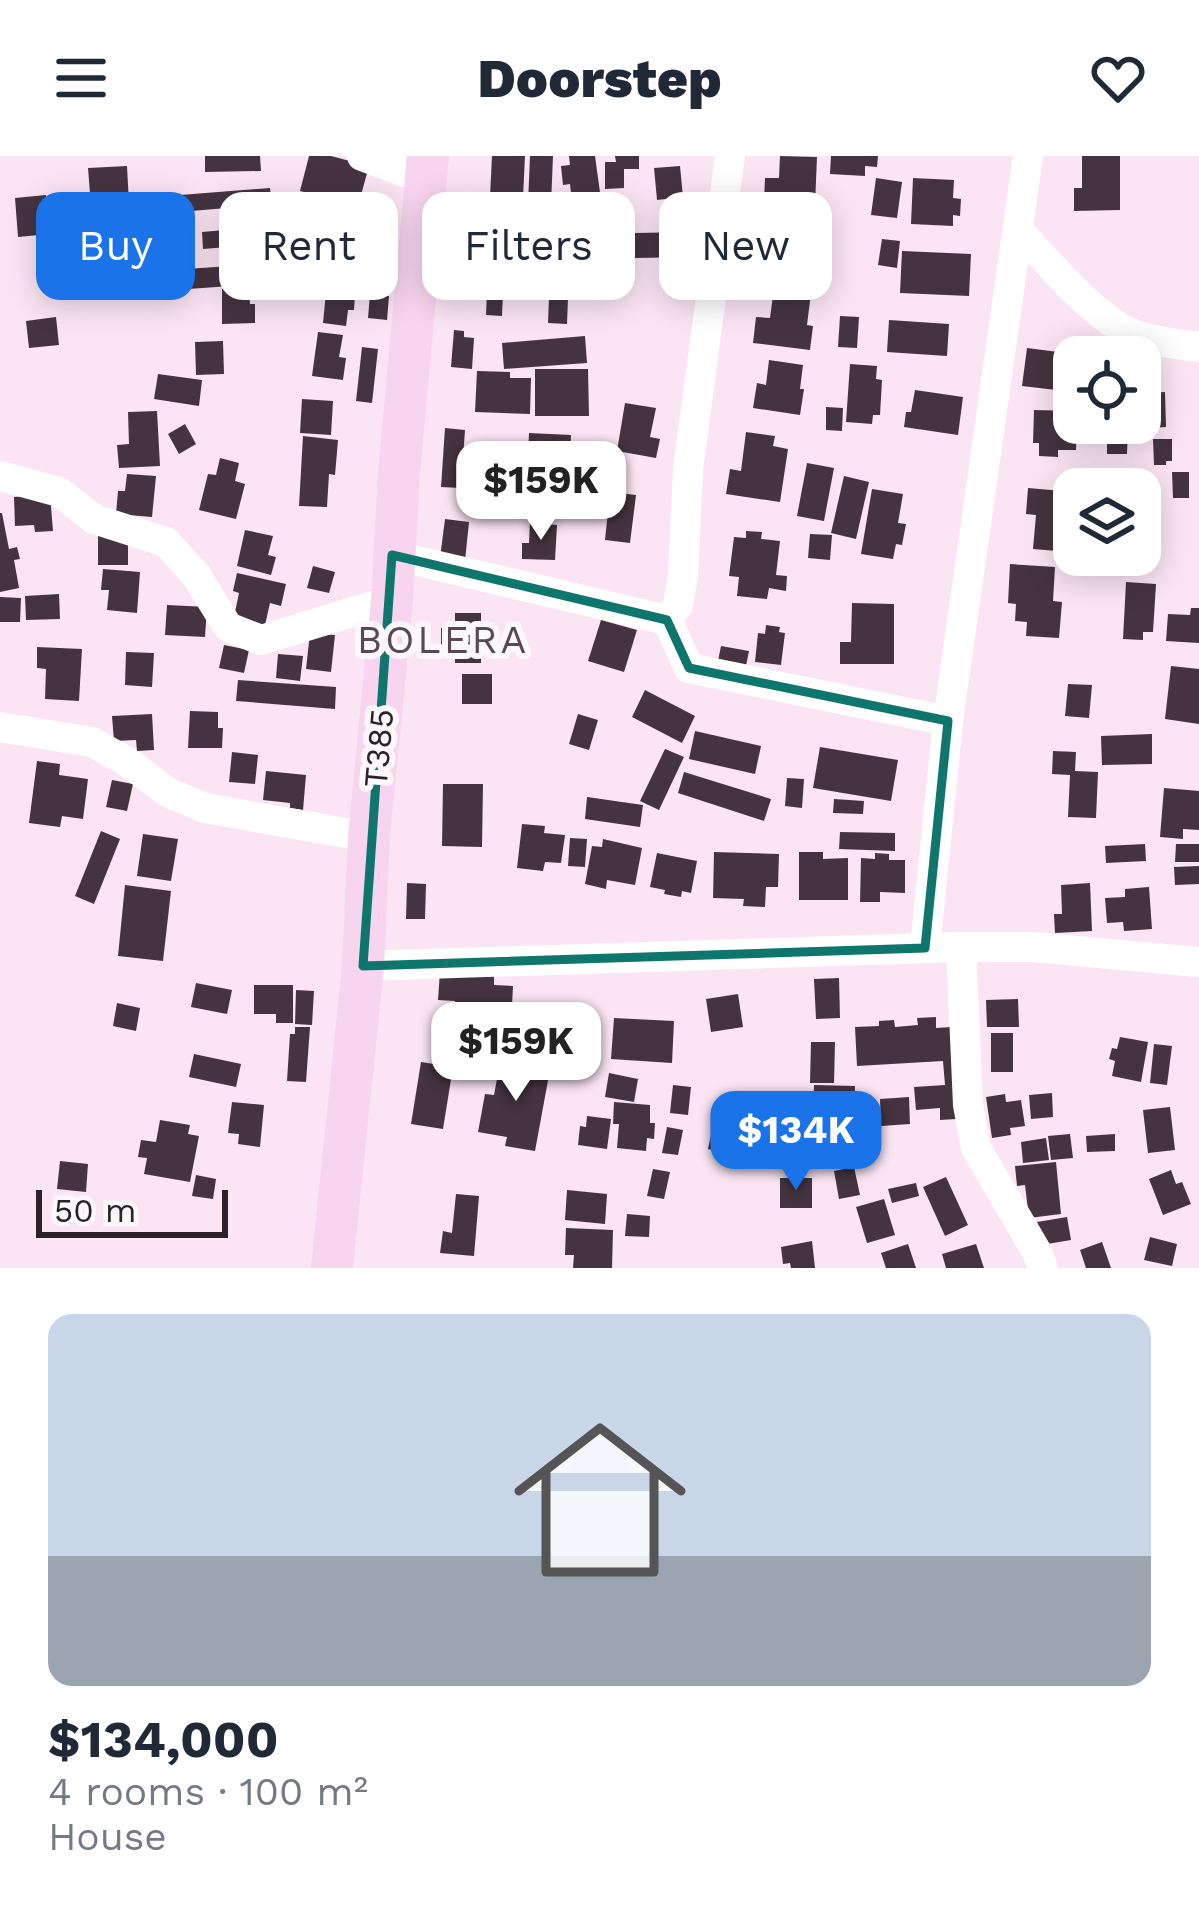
<!DOCTYPE html>
<html lang="en">
<head>
<meta charset="utf-8">
<style>
	:root { --surface:#fff; --page:#f6f6f7; --text:#1f2937; --muted:#747a83; --accent:#1a73e8 }
	body { margin:0; font-family:"Work Sans",sans-serif; background:var(--page); color:var(--text); height:100vh; display:flex; flex-direction:column; font-size:45px; white-space:nowrap }
	* { box-sizing:border-box; margin:0 }
	p { font-size:39px; color:var(--muted) }
	.icon { flex:none; width:66px; height:66px; fill:none; stroke:currentColor; stroke-width:2; stroke-linecap:round; stroke-linejoin:round }
	.map { position:relative; height:1112px; overflow:hidden }
	.sheet { display:flex; flex-direction:column; background:var(--surface); flex:1 }
	.sheet>* { flex:none }
	.top-card { position:absolute; left:36px; top:36px; width:1128px; height:108px; display:flex; gap:24px }
	.controls { position:absolute; left:1053px; top:180px; display:grid; gap:24px }
	.controls a { display:grid; place-items:center; width:108px; height:108px; border-radius:24px; background:var(--surface); box-shadow:0 6px 30px #0003; font-size:60px }
	.scale { position:absolute; left:36px; bottom:30px; width:192px; box-sizing:border-box; padding-left:12px; border:6px solid #2a2227; border-top:0; font-size:33px; line-height:42px; white-space:nowrap; color:#2a2227; -webkit-text-stroke:9px #fdf8fb; paint-order:stroke }
	.price { position:absolute; translate:-50% -102px; padding:0 27px; border-radius:24px; background:#fff; color:#222; font-size:39px; line-height:78px; filter:drop-shadow(0 3px 6px #0008) }
	.price::after { content:''; position:absolute; left:50%; top:72px; width:36px; height:27px; margin-left:-18px; background:inherit; clip-path:polygon(0 0,100% 0,50% 100%) }
	.price.current { background:var(--accent); color:#fff }
	ul { padding:0; list-style:none }
	li { display:grid; align-content:center; gap:24px; height:636px; padding:0 48px }
	li span { display:grid; place-items:center; height:372px; border-radius:24px; color:#555 }
	li>.icon { margin-inline-start:auto }
	span .icon { width:216px; height:216px; fill:#fffc; stroke-width:1 }
	li b { font-size:51px }
	.chip { padding:0 42px; border-radius:24px; background:var(--surface); box-shadow:0 6px 30px #0003; font-size:42px; line-height:108px }
	.chip.current { background:var(--accent); color:#fff }
	header { display:flex; justify-content:space-between; align-items:center; height:156px; padding:0 48px; background:var(--surface); font-size:54px; font-weight:800 }
	.map>svg:first-child { display:block }
</style>
</head>
<body>
<header><svg class="icon" aria-label="menu" viewBox="0 0 24 24"><path d="M4 6h16M4 12h16M4 18h16"/></svg>Doorstep<svg class="icon" aria-label="heart" viewBox="0 0 24 24"><path d="M12 20l-8-8c-3-5 5-10 8-4 3-6 11-1 8 4z"/></svg></header>
<div class="map">
<svg width="1199" height="1112" viewBox="0 0 1199 1112">
	<rect width="100%" height="100%" fill="#fbe5f4"/>
	<g fill="#453440">
		<polygon points="205,0 260,0 261,15 205,16"/>
		<polygon points="309,0 331,0 369,10 358,50 300,35"/>
		<polygon points="492,0 525,0 522,62 489,61"/>
		<polygon points="530,0 553,0 551,49 528,48"/>
		<polygon points="569,0 595,0 602,51 573,54 570,28 563,29 561,10 570,9"/>
		<polygon points="615,0 639,0 639,13 624,13 624,32 605,33 605,6 616,6"/>
		<polygon points="780,0 817,1 815,49 764,47 765,22 779,22"/>
		<polygon points="831,0 878,0 877,11 865,10 865,20 830,18"/>
		<polygon points="1082,0 1120,0 1120,54 1074,55 1074,32 1082,32"/>
		<polygon points="127,10 129,48 91,50 88,12"/>
		<polygon points="680,10 683,41 657,44 654,12"/>
		<polygon points="876,22 902,26 897,62 871,59"/>
		<polygon points="913,22 954,24 953,42 961,43 960,60 953,59 953,70 911,68"/>
		<polygon points="270,32 272,48 156,58 155,41"/>
		<polygon points="46,39 46,50 58,49 60,77 18,81 15,42"/>
		<polygon points="278,52 312,53 312,66 321,66 320,85 314,85 313,93 307,93 307,113 279,112 279,94 296,93 276,92"/>
		<polygon points="528,52 584,56 582,82 545,79 546,68 526,66"/>
		<polygon points="319,53 346,54 346,71 332,70 333,66 319,65"/>
		<polygon points="772,65 810,67 808,119 762,117 763,94 771,95"/>
		<polygon points="493,68 511,69 511,83 542,85 539,124 513,122 513,116 506,116 505,124 497,124 497,118 490,118"/>
		<polygon points="225,74 227,91 203,93 202,76"/>
		<polygon points="167,76 169,95 146,97 145,78"/>
		<polygon points="690,76 691,101 635,102 635,77"/>
		<polygon points="133,77 134,83 142,82 144,98 139,99 140,111 126,112 122,78"/>
		<polygon points="882,83 900,85 897,112 878,109"/>
		<polygon points="331,91 357,91 356,133 296,131 297,115 314,115 315,100 331,100"/>
		<polygon points="120,92 123,127 90,131 86,96"/>
		<polygon points="902,95 971,98 969,140 900,137"/>
		<polygon points="365,99 385,102 380,136 361,133"/>
		<polygon points="275,107 276,127 159,135 157,115"/>
		<polygon points="774,132 811,137 807,169 813,170 810,194 753,187 756,161 770,162"/>
		<polygon points="222,133 249,133 250,148 255,148 255,167 222,168"/>
		<polygon points="487,135 503,136 502,160 486,159"/>
		<polygon points="326,136 355,139 354,154 348,154 346,170 323,167"/>
		<polygon points="370,138 389,140 387,164 368,162"/>
		<polygon points="549,141 568,142 567,168 548,167"/>
		<polygon points="840,160 859,161 857,192 838,191"/>
		<polygon points="56,161 59,189 29,192 26,165"/>
		<polygon points="889,164 949,168 947,200 887,196"/>
		<polygon points="454,174 464,175 464,181 474,182 472,213 451,211"/>
		<polygon points="318,176 343,179 339,201 346,202 343,224 312,220"/>
		<polygon points="585,180 587,207 504,213 502,187"/>
		<polygon points="223,185 224,218 196,219 195,186"/>
		<polygon points="362,191 378,193 372,247 356,245"/>
		<polygon points="1027,192 1074,198 1074,250 1055,248 1056,234 1022,230"/>
		<polygon points="769,204 803,209 800,233 804,233 800,259 753,252 757,227 766,229"/>
		<polygon points="850,208 877,210 876,223 882,224 880,259 873,259 872,268 846,266"/>
		<polygon points="535,213 588,213 589,260 535,260"/>
		<polygon points="477,215 510,216 510,222 531,222 530,258 475,256"/>
		<polygon points="158,218 202,224 199,250 154,243"/>
		<polygon points="915,234 963,241 958,279 904,271 906,256 911,256"/>
		<polygon points="1165,236 1166,271 1150,272 1149,237"/>
		<polygon points="302,243 333,245 331,279 300,277"/>
		<polygon points="625,247 656,252 650,281 660,283 656,302 617,295"/>
		<polygon points="826,251 843,252 842,275 826,274"/>
		<polygon points="1034,254 1074,255 1074,267 1077,267 1076,294 1058,294 1058,301 1039,300 1039,287 1033,287"/>
		<polygon points="157,255 160,310 119,312 117,289 129,288 128,256"/>
		<polygon points="185,268 196,288 179,298 168,278"/>
		<polygon points="1107,270 1128,271 1127,298 1107,298"/>
		<polygon points="445,272 465,274 461,332 441,331"/>
		<polygon points="746,276 775,280 773,290 788,293 780,346 726,338 730,313 741,315"/>
		<polygon points="529,277 571,279 570,302 528,300"/>
		<polygon points="303,280 338,284 335,319 329,318 327,351 299,350"/>
		<polygon points="1153,283 1172,283 1172,305 1166,305 1166,309 1154,309"/>
		<polygon points="220,302 239,307 235,325 245,328 236,363 199,354 208,318 216,319"/>
		<polygon points="807,307 834,312 824,365 797,360"/>
		<polygon points="576,312 592,313 590,355 574,354"/>
		<polygon points="1172,316 1189,316 1189,342 1173,342"/>
		<polygon points="127,318 156,320 152,361 116,358 118,335 125,335"/>
		<polygon points="844,320 869,326 856,383 831,377"/>
		<polygon points="1028,332 1074,336 1074,361 1071,361 1069,396 1033,393 1036,359 1026,358"/>
		<polygon points="872,333 903,338 898,367 906,368 902,389 896,388 893,403 861,398"/>
		<polygon points="610,336 636,339 630,387 605,384"/>
		<polygon points="50,338 53,375 35,376 34,369 15,370 14,341"/>
		<polygon points="0,357 2,357 9,393 17,391 20,403 14,404 19,432 0,436"/>
		<polygon points="445,363 469,366 465,405 440,402"/>
		<polygon points="530,367 557,369 555,404 522,403 522,387 529,387"/>
		<polygon points="245,374 273,380 268,399 276,401 271,419 237,410"/>
		<polygon points="746,375 762,376 761,383 780,385 776,419 787,420 786,435 769,432 767,443 737,440 739,421 729,420 734,381 746,382"/>
		<polygon points="810,378 832,379 830,404 808,402"/>
		<rect x="98" y="380" width="30" height="29"/>
		<polygon points="1010,408 1055,411 1053,445 1062,446 1059,482 1026,480 1027,466 1015,465 1016,448 1008,447"/>
		<polygon points="313,410 335,416 329,437 307,432"/>
		<polygon points="103,413 140,416 137,457 107,454 109,434 101,434"/>
		<polygon points="237,417 286,428 281,450 270,447 265,469 234,461 239,437 233,435"/>
		<polygon points="1126,426 1156,428 1153,476 1143,476 1143,484 1123,483"/>
		<polygon points="59,438 60,463 26,464 25,440"/>
		<polygon points="0,441 21,442 20,466 0,466"/>
		<polygon points="852,447 894,448 894,508 840,508 840,486 851,486"/>
		<polygon points="167,449 207,451 205,481 165,479"/>
		<polygon points="1191,452 1199,452 1199,487 1166,485 1168,458 1190,459"/>
		<polygon points="455,457 481,457 481,507 455,507 455,491 441,492 441,472 455,472"/>
		<polygon points="601,464 637,474 624,516 588,505"/>
		<polygon points="766,469 780,471 779,476 785,477 781,509 755,506 758,477 765,478"/>
		<polygon points="310,477 335,479 331,516 306,513"/>
		<polygon points="224,489 249,494 244,517 219,512"/>
		<polygon points="721,490 749,495 746,510 718,505"/>
		<polygon points="37,491 82,493 79,545 45,543 46,513 37,512"/>
		<polygon points="126,496 154,497 152,531 125,529"/>
		<polygon points="278,498 303,500 300,525 276,522"/>
		<polygon points="1171,510 1199,513 1199,568 1165,563"/>
		<rect x="462" y="518" width="30" height="30"/>
		<polygon points="238,524 336,531 335,553 236,545"/>
		<polygon points="1068,528 1092,529 1089,562 1065,560"/>
		<polygon points="645,534 695,560 682,587 632,561"/>
		<polygon points="190,555 218,556 218,572 223,572 222,592 188,592"/>
		<polygon points="152,558 154,594 137,595 136,584 114,585 112,560"/>
		<polygon points="578,558 598,564 589,594 569,588"/>
		<polygon points="695,575 761,590 755,618 689,603"/>
		<polygon points="1152,578 1152,608 1102,609 1101,580"/>
		<polygon points="820,591 898,604 891,645 813,632"/>
		<polygon points="665,593 684,601 659,654 640,645"/>
		<polygon points="1053,595 1076,596 1075,615 1098,616 1096,662 1068,661 1070,619 1052,618"/>
		<polygon points="232,596 258,599 255,628 229,626"/>
		<polygon points="37,605 60,608 59,619 88,623 83,663 62,660 60,671 29,667"/>
		<polygon points="266,615 306,619 303,654 290,652 290,647 263,644"/>
		<polygon points="684,616 771,643 764,665 678,637"/>
		<polygon points="787,622 804,623 802,652 785,650"/>
		<polygon points="112,624 133,628 127,655 106,651"/>
		<polygon points="443,628 483,628 482,691 442,690"/>
		<polygon points="1164,632 1199,635 1199,674 1183,673 1183,683 1160,681"/>
		<polygon points="587,641 643,649 640,671 585,663"/>
		<polygon points="834,643 864,645 863,658 833,657"/>
		<polygon points="522,668 545,670 544,677 565,679 561,707 545,706 543,715 517,712"/>
		<polygon points="101,675 120,683 94,748 75,740"/>
		<polygon points="840,676 895,677 895,695 839,693"/>
		<polygon points="143,678 178,683 171,725 137,720"/>
		<polygon points="570,682 587,683 585,711 568,710"/>
		<polygon points="603,683 642,692 635,729 607,724 606,733 585,728 592,690 602,691"/>
		<polygon points="1145,688 1146,705 1106,707 1105,690"/>
		<polygon points="1176,688 1199,688 1199,706 1175,706"/>
		<polygon points="714,696 779,698 778,731 766,731 765,751 743,750 744,743 713,742"/>
		<polygon points="799,696 823,696 823,703 848,702 848,744 799,744"/>
		<polygon points="657,697 697,705 691,737 682,735 681,741 664,738 665,734 650,731"/>
		<polygon points="875,697 889,698 889,704 905,704 905,737 880,736 880,746 860,746 861,702 875,703"/>
		<polygon points="1199,710 1199,728 1175,729 1174,711"/>
		<polygon points="407,727 426,728 425,763 406,763"/>
		<polygon points="1090,727 1092,775 1055,777 1054,758 1062,758 1061,729"/>
		<polygon points="125,729 171,735 163,805 118,800"/>
		<polygon points="1149,731 1152,773 1124,775 1123,766 1107,767 1105,742 1125,741 1125,733"/>
		<polygon points="440,815 494,818 494,829 513,830 510,889 452,886 455,845 438,844"/>
		<polygon points="839,822 840,862 816,863 814,823"/>
		<polygon points="196,827 232,834 227,858 191,851"/>
		<polygon points="254,829 293,829 293,867 276,867 276,858 254,858"/>
		<polygon points="296,834 314,835 312,869 295,868"/>
		<polygon points="738,838 743,871 711,876 706,843"/>
		<polygon points="1018,843 1019,871 987,871 986,844"/>
		<polygon points="117,847 140,852 136,875 113,870"/>
		<polygon points="936,861 936,872 951,871 956,963 940,964 940,952 916,954 914,931 945,929 943,905 857,910 855,871 879,870 879,865 894,864 895,871 918,869 917,862"/>
		<polygon points="614,862 674,865 672,907 611,903"/>
		<polygon points="295,871 310,871 306,926 287,925 290,878 295,878"/>
		<rect x="991" y="877" width="22" height="39"/>
		<polygon points="1120,881 1148,886 1141,926 1112,920 1115,905 1109,903 1112,892 1117,893"/>
		<polygon points="811,886 835,886 834,927 810,927"/>
		<polygon points="1154,888 1172,890 1167,929 1150,927"/>
		<polygon points="194,898 241,908 236,931 189,921"/>
		<polygon points="508,899 542,905 540,917 549,919 535,995 505,990 507,981 478,976 485,938 494,939 499,912 505,913"/>
		<polygon points="421,906 453,911 443,973 411,968"/>
		<polygon points="609,917 638,923 634,946 605,941"/>
		<polygon points="673,929 691,931 688,959 670,957"/>
		<polygon points="814,929 855,930 854,966 813,965"/>
		<polygon points="1052,937 1053,961 1031,963 1029,939"/>
		<polygon points="1005,938 1006,946 1021,944 1025,970 1010,972 1011,979 992,982 986,941"/>
		<polygon points="909,941 910,968 881,970 880,943"/>
		<polygon points="232,946 264,949 260,991 238,988 239,978 228,977"/>
		<polygon points="614,946 650,949 650,967 655,967 654,983 647,982 646,995 617,992 619,968 613,968"/>
		<polygon points="1170,951 1175,994 1148,997 1143,954"/>
		<polygon points="587,960 611,963 607,993 578,989 580,970 586,971"/>
		<polygon points="160,964 190,969 188,978 199,980 190,1026 144,1018 147,1002 138,1001 141,984 156,986"/>
		<polygon points="713,970 738,975 732,999 708,993"/>
		<polygon points="826,970 861,972 860,997 824,996"/>
		<polygon points="667,971 683,974 678,999 662,997"/>
		<polygon points="1070,978 1073,1002 1051,1004 1048,980"/>
		<polygon points="1115,978 1115,995 1087,996 1086,980"/>
		<polygon points="1046,982 1049,1004 1023,1007 1021,986"/>
		<polygon points="60,1005 88,1008 86,1036 57,1033"/>
		<polygon points="1056,1006 1061,1058 1029,1062 1025,1029 1017,1030 1015,1010"/>
		<polygon points="854,1011 860,1039 839,1043 834,1015"/>
		<polygon points="653,1013 670,1016 664,1043 647,1040"/>
		<polygon points="1171,1014 1176,1028 1182,1026 1191,1048 1163,1059 1149,1023"/>
		<polygon points="196,1019 216,1023 213,1043 192,1040"/>
		<polygon points="946,1021 968,1069 945,1080 923,1031"/>
		<rect x="780" y="1022" width="32" height="30"/>
		<polygon points="916,1027 919,1040 892,1047 888,1033"/>
		<polygon points="567,1034 607,1038 605,1068 565,1064"/>
		<polygon points="456,1038 479,1040 474,1100 440,1097 443,1075 452,1077"/>
		<polygon points="884,1043 895,1079 867,1087 856,1051"/>
		<polygon points="627,1058 650,1060 649,1081 625,1080"/>
		<polygon points="1067,1061 1071,1084 1041,1089 1037,1066"/>
		<polygon points="566,1072 613,1074 612,1112 573,1112 574,1099 565,1099"/>
		<polygon points="1150,1081 1177,1088 1172,1110 1144,1104"/>
		<polygon points="812,1085 815,1112 791,1112 790,1107 783,1108 781,1091"/>
		<polygon points="1102,1086 1111,1112 1086,1112 1080,1094"/>
		<polygon points="908,1088 916,1112 886,1112 881,1097"/>
		<polygon points="976,1088 984,1112 946,1112 942,1098"/>
	</g>
	<g fill="none" stroke-linecap="round" stroke-linejoin="round">
		<g stroke="#fff" stroke-width="30">
			<polyline points="362,0 426,24"/>
			<polyline points="730,0 688,313 683,420 678,449 667,464 689,512 948,565"/>
			<path d="M1019,75C1048,106 1094,162 1133,178C1154,186 1177,188 1199,191"/>
			<polyline points="0,320 59,336 94,363 166,386 196,419 228,471 261,484 392,444"/>
			<polyline points="392,399 667,464"/>
			<polyline points="0,571 92,586 126,605 169,637 205,652 369,681"/>
			<polyline points="961,791 968,949 976,992 1037,1096 1043,1112"/>
			<polyline points="925,792 948,565 1028,0"/>
			<polyline points="363,810 961,791 1033,791 1199,806"/>
		</g>
		<polyline stroke="#f8d5ef" stroke-width="42" points="332,1112 363,810 369,681 392,444 399,317 428,0"/>
	</g>
	<path fill="none" stroke="#0f766e" stroke-width="9" stroke-linejoin="round" d="M392,399L667,464L689,512L948,565L925,792L363,810Z"/>
	<g text-anchor="middle" stroke-width="12" stroke-linejoin="round" paint-order="stroke">
		<g font-size="33" fill="#2a2227" stroke="#fdf8fb">
			<text transform="translate(378 592) rotate(-85)" y="12">T385</text>
		</g>
		<g font-size="39" letter-spacing="3" fill="#5a4855" stroke="#fdf8fb">
			<text x="443" y="497">BOLERA</text>
		</g>
	</g>
</svg>
<div class="controls">
<a><svg class="icon" aria-label="locate" viewBox="0 0 24 24"><circle cx="12" cy="12" r="6"/><path d="M12 2v4M12 18v4M2 12h4M18 12h4"/></svg></a>
<a><svg class="icon" aria-label="layers" viewBox="0 0 24 24"><path d="M12 4l9 5-9 5-9-5zM3 14l9 5 9-5"/></svg></a>
</div>
<div class="scale">50 m</div>
<b class="price" style="left:541px;top:387px">$159K</b>
<b class="price" style="left:516px;top:948px">$159K</b>
<b class="price current" style="left:796px;top:1037px">$134K</b>
<div class="top-card">
<a class="chip current">Buy</a>
<a class="chip">Rent</a>
<a class="chip">Filters</a>
<a class="chip">New</a>
</div>
</div>
<section class="sheet">
<ul>
<li><span style="background:linear-gradient(#c9d6e8 65%,#9aa5b1 0)"><svg class="icon" aria-label="home" viewBox="0 0 24 24"><path d="M3 11l9-7 9 7M6 9v11h12V9"/></svg></span><div><b>$134,000</b><p>4 rooms · 100 m²</p><p>House</p></div></li>
</ul>
</section>
</body>
</html>
